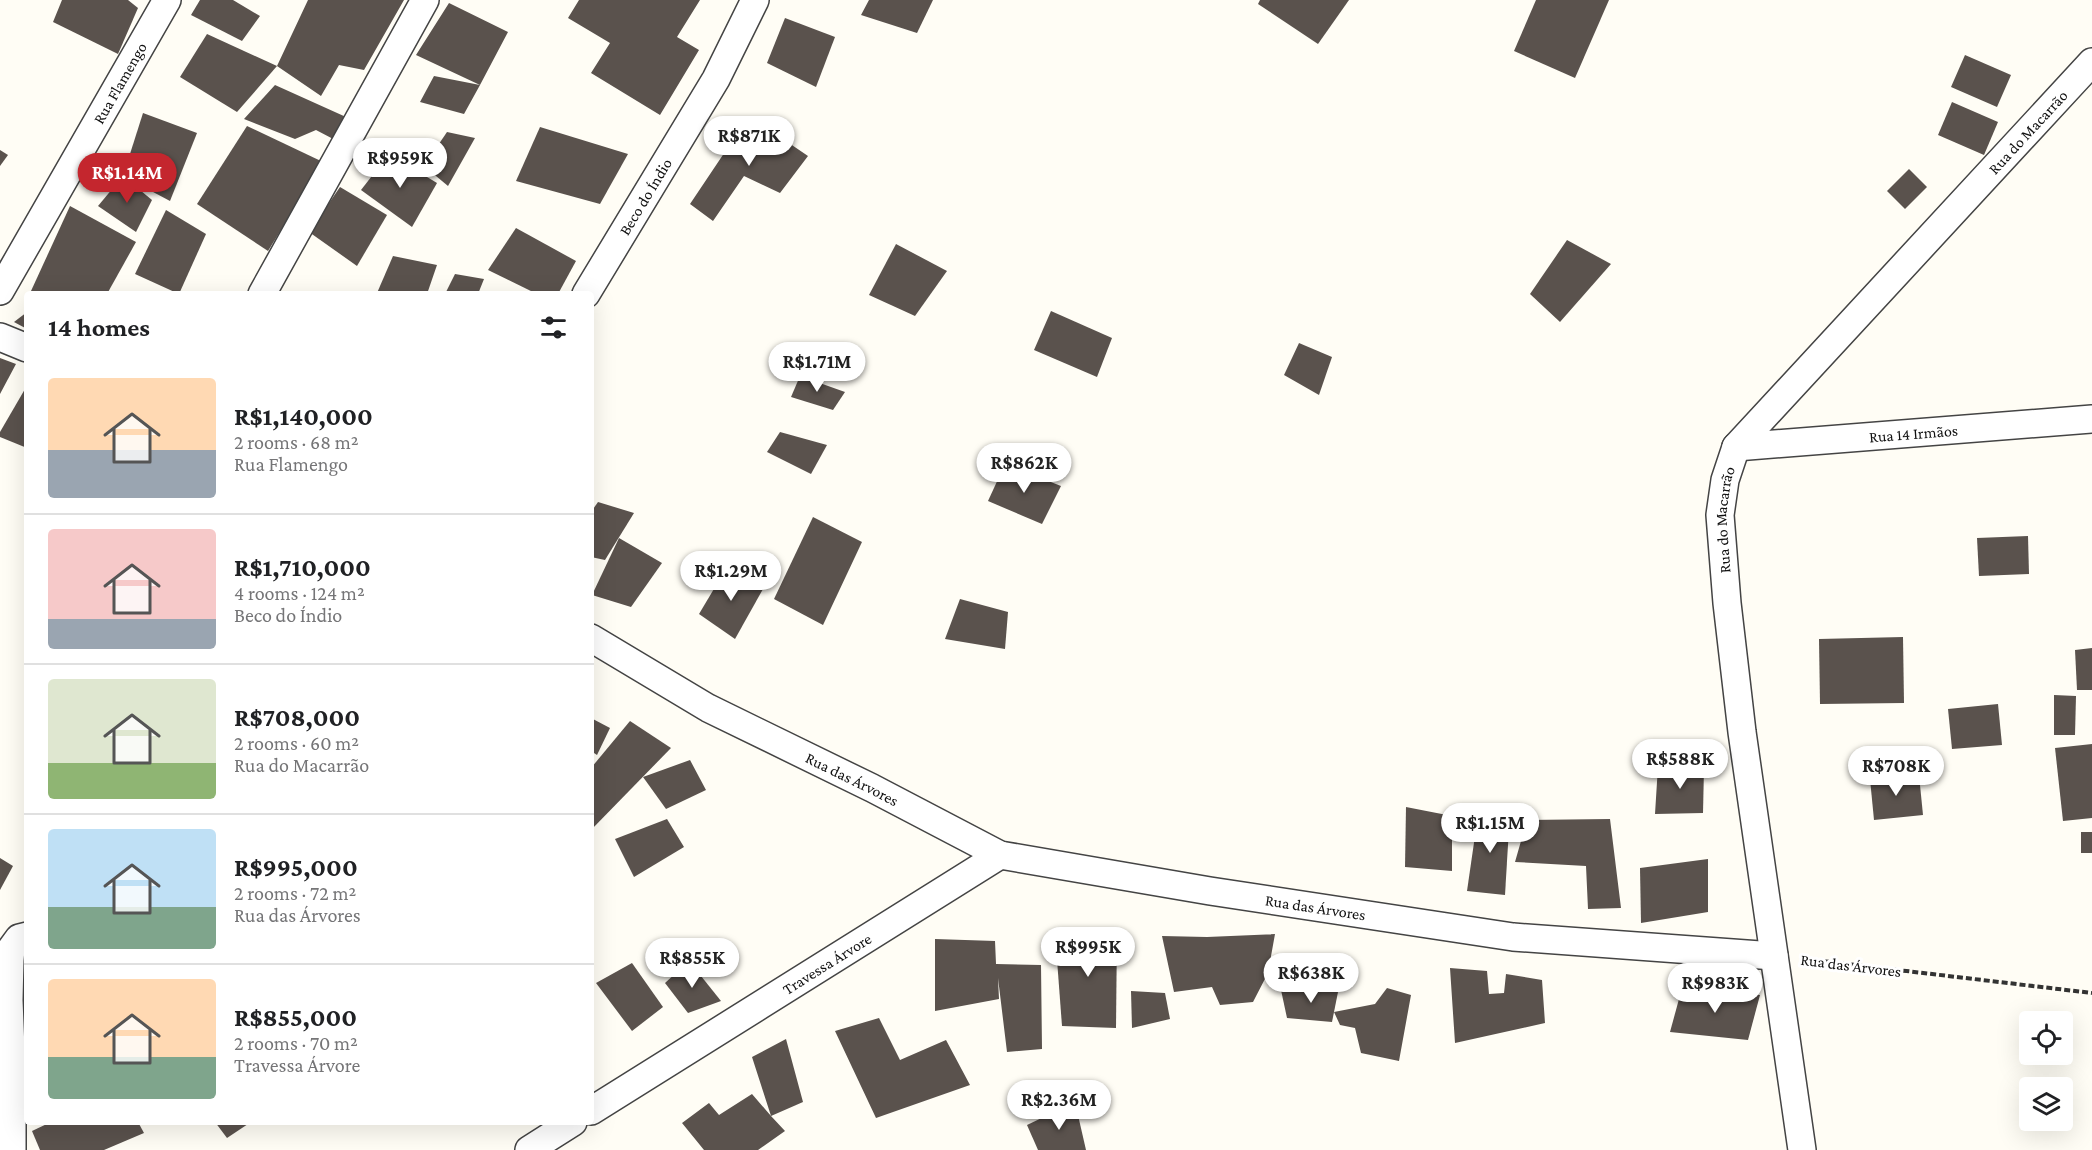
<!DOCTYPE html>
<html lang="en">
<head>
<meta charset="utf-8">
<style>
	:root { --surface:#fff; --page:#f6f6f6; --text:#202124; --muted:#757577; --line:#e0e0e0; --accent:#c4262e }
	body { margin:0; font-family:"Crimson Pro",serif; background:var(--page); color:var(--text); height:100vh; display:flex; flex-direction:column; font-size:22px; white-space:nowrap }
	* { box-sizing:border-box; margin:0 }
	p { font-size:20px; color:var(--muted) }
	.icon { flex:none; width:33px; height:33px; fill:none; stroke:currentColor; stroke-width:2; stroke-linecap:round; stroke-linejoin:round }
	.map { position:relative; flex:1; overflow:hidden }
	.details { position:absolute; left:24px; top:291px; width:570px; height:834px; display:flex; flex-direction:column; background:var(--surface); border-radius:6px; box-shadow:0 6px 24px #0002 }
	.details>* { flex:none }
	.tools { position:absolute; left:2019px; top:1011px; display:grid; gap:12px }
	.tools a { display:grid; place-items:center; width:54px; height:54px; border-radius:6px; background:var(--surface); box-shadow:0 6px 24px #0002; font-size:30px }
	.price { position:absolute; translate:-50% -51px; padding:0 14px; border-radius:21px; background:#fff; color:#222; font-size:20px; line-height:39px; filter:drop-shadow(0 2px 3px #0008) }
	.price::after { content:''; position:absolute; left:50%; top:36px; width:18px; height:14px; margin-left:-9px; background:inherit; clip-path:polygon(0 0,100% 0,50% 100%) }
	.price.active { background:var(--accent); color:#fff }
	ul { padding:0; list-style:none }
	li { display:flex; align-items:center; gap:18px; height:150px; padding:0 24px }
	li+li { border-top:2px solid var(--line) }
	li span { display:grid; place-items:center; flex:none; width:168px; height:120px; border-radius:6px; color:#555 }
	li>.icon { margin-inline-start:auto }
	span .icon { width:72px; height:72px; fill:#fffc; stroke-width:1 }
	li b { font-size:26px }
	h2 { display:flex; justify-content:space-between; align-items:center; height:72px; padding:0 24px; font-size:26px }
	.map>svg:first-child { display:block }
</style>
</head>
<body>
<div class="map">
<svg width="2092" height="1150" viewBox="0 0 2092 1150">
	<rect width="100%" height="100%" fill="#fffdf5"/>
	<g fill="#5a524d">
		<polygon points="62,0 128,0 138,8 118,54 53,22"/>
		<polygon points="200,0 233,0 260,16 242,41 191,15"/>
		<polygon points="308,0 404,0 364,70 339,65 321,96 277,66"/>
		<polygon points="579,0 700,0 677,37 699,50 660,115 591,73 610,43 568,18"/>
		<polygon points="869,0 933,0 917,33 861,15"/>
		<polygon points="1260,0 1349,0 1318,44 1258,4"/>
		<polygon points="1536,0 1609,0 1575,78 1514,51"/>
		<polygon points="449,3 508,32 480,85 464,114 420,102 434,76 480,85 416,55"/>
		<polygon points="785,18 835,37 816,87 767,63"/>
		<polygon points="207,34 277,66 237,112 180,77"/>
		<polygon points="1965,55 2011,75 1997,107 1951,87"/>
		<polygon points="275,85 346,117 337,141 316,130 295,139 244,119"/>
		<polygon points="1952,102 1998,122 1984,155 1938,135"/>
		<polygon points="143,113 197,133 170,201 123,176"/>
		<polygon points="749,116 808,156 780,193 744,176 713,221 690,204"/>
		<polygon points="247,126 323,162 268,251 197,204"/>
		<polygon points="540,127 628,154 600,204 516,181"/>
		<polygon points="447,132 475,138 448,186 424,166"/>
		<polygon points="0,150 8,155 0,166"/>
		<polygon points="389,154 437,183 412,227 361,190"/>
		<polygon points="1909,169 1927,187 1905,209 1887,191"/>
		<polygon points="123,176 152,200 136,232 98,206"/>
		<polygon points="340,187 387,215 357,266 309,232"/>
		<polygon points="70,206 136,242 107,294 41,294 31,291"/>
		<polygon points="166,210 206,234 179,294 135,274"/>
		<polygon points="516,228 576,261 558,294 537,294 488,270"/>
		<polygon points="1567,240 1611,264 1560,322 1530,294"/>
		<polygon points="896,244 947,271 915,316 869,295"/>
		<polygon points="393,256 437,265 427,294 377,293"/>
		<polygon points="455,274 484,279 478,294 445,294"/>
		<polygon points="1051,311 1112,338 1097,377 1034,350"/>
		<polygon points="27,312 27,329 14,322"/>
		<polygon points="1299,343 1332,357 1319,395 1284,375"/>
		<polygon points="0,358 16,364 0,394"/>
		<polygon points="800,376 845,392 833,410 791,397"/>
		<polygon points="25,389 27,390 27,448 0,437 0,432"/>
		<polygon points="780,432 827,445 811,474 767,452"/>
		<polygon points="1005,464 1061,486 1042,524 988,501"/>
		<polygon points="598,502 634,513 605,560 591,557 591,512"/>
		<polygon points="813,517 862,542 823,625 774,599"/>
		<polygon points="2028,536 2029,574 1979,576 1977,538"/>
		<polygon points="619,538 662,563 631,607 592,595"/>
		<polygon points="727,567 763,589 735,639 699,614"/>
		<polygon points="960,599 1008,612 1005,649 945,639"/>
		<polygon points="1903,637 1904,703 1820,704 1819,639"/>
		<polygon points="2092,648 2092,690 2077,690 2075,650"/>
		<polygon points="2054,695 2076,696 2075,735 2054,735"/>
		<polygon points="1998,704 2002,745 1952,749 1948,709"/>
		<polygon points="591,718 610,728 597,755 591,751"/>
		<polygon points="630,721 671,748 591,830 591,768"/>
		<polygon points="2092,744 2092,818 2063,821 2055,748"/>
		<polygon points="690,760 706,790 666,809 643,777"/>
		<polygon points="1658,766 1704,768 1703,813 1655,814"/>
		<polygon points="1919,775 1923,815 1874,820 1870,779"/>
		<polygon points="1406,807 1452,816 1452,871 1405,867"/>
		<polygon points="1510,811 1505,895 1467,891 1478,815"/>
		<polygon points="667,819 684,847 634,877 615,839"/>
		<polygon points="1610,819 1621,908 1588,909 1586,866 1515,862 1527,820"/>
		<rect x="2081" y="832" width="11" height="21"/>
		<polygon points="0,858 13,866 0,890"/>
		<polygon points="1708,859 1708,912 1641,923 1640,868"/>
		<polygon points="1117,930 1116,1028 1062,1026 1055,933"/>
		<polygon points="1275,934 1268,973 1253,1002 1220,1005 1212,987 1174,992 1162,936 1207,937"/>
		<polygon points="935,939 995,941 996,964 1041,965 1042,1049 1007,1052 998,978 999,999 935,1011"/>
		<polygon points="689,961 721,1001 688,1013 665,983"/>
		<polygon points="632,963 663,1007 632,1031 596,983"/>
		<polygon points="1450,968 1487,971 1489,994 1504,993 1506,974 1542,980 1545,1023 1455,1043"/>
		<polygon points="1339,987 1332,1022 1287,1018 1281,990"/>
		<polygon points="1387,988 1411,995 1399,1061 1361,1053 1355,1028 1340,1025 1334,1012 1375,1004"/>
		<polygon points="1682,988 1760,995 1748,1040 1670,1032"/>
		<polygon points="1131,991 1165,993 1170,1019 1132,1028"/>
		<polygon points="879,1018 900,1060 946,1040 970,1085 876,1118 835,1031"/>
		<polygon points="786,1039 803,1102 771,1116 785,1131 758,1150 704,1150 682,1123 709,1103 719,1115 752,1094 771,1116 752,1057"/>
		<polygon points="1075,1102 1086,1150 1038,1150 1027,1125"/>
		<polygon points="51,1122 138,1122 144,1133 104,1150 40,1150 32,1131"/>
		<polygon points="215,1122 251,1122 227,1138"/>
	</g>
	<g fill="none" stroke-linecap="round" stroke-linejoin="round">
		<g stroke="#444" stroke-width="30">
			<g id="street">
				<path id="s1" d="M0,291L167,0"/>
				<polyline points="262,294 425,0"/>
				<path id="s2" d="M586,294L716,79L755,0"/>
				<polyline points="0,337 27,348"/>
				<path id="s3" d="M1736,447L2092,419"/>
				<path id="s4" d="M591,638L708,708L872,788L1000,855L1210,891L1513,937L1774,956"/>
				<path id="s5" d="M591,1111L1000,855"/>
				<polyline points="12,1150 12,1074 9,1000 10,960 11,949 19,938 27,936"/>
				<polyline points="529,1150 573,1122"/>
				<path id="s6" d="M1802,1150L1742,732L1727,603L1720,515L1725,480L1736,447L2092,62"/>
			</g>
		</g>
		<polyline stroke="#333" stroke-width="4" stroke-dasharray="6 3" stroke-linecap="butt" points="1805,959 2092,993"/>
		<use href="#street" stroke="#fff" stroke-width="27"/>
	</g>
	<g text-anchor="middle" stroke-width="6" stroke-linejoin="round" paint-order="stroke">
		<g font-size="16" fill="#111" stroke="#fff">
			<text dy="6" stroke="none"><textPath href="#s1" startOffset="240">Rua Flamengo</textPath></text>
			<text dy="6" stroke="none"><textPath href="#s6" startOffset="1140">Rua do Macarrão</textPath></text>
			<text dy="6" stroke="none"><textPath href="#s2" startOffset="114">Beco do Índio</textPath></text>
			<text dy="6" stroke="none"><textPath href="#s3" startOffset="178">Rua 14 Irmãos</textPath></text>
			<text dy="6" stroke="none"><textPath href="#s6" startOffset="636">Rua do Macarrão</textPath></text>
			<text dy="6" stroke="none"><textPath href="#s4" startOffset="297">Rua das Árvores</textPath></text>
			<text dy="6" stroke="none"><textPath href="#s4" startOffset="783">Rua das Árvores</textPath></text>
			<text dy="6" stroke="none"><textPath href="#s5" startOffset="278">Travessa Árvore</textPath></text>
			<text transform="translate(1851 965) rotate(7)" y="6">Rua das Árvores</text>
		</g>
	</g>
</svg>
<div class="tools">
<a><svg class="icon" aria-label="locate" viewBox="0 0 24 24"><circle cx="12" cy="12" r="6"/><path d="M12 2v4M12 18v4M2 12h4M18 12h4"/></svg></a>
<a><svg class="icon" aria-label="layers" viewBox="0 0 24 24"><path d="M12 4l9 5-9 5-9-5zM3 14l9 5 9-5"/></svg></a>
</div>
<b class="price" style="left:749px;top:167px">R$871K</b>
<b class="price" style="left:400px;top:189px">R$959K</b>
<b class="price active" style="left:127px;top:204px">R$1.14M</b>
<b class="price" style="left:817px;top:393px">R$1.71M</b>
<b class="price" style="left:1024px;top:494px">R$862K</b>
<b class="price" style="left:731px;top:602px">R$1.29M</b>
<b class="price" style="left:1680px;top:790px">R$588K</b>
<b class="price" style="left:1896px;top:797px">R$708K</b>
<b class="price" style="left:1490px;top:854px">R$1.15M</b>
<b class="price" style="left:1088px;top:978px">R$995K</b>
<b class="price" style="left:692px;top:989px">R$855K</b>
<b class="price" style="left:1311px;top:1004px">R$638K</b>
<b class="price" style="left:1715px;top:1014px">R$983K</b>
<b class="price" style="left:1059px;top:1131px">R$2.36M</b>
<section class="details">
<h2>14 homes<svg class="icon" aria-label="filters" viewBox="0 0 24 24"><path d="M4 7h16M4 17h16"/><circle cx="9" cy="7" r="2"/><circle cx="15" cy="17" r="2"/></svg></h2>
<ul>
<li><span style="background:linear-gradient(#ffd9b3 60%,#9aa5b1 0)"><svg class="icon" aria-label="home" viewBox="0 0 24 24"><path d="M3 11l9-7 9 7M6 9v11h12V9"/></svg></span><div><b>R$1,140,000</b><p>2 rooms · 68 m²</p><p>Rua Flamengo</p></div></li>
<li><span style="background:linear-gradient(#f6c9c9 75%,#9aa5b1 0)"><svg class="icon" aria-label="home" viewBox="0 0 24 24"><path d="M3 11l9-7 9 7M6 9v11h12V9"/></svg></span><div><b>R$1,710,000</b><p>4 rooms · 124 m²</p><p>Beco do Índio</p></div></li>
<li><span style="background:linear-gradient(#dfe7d0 70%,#8fb573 0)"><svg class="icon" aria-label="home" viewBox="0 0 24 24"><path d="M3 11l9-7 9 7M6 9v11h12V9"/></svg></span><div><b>R$708,000</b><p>2 rooms · 60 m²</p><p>Rua do Macarrão</p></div></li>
<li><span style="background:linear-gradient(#bfe0f5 65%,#7fa58c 0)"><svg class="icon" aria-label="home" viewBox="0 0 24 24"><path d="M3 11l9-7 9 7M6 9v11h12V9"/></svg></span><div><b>R$995,000</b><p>2 rooms · 72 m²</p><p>Rua das Árvores</p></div></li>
<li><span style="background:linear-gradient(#ffd9b3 65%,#7fa58c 0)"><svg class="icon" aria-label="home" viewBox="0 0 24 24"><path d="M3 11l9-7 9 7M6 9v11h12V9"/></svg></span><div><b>R$855,000</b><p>2 rooms · 70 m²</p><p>Travessa Árvore</p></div></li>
</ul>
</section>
</div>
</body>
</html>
